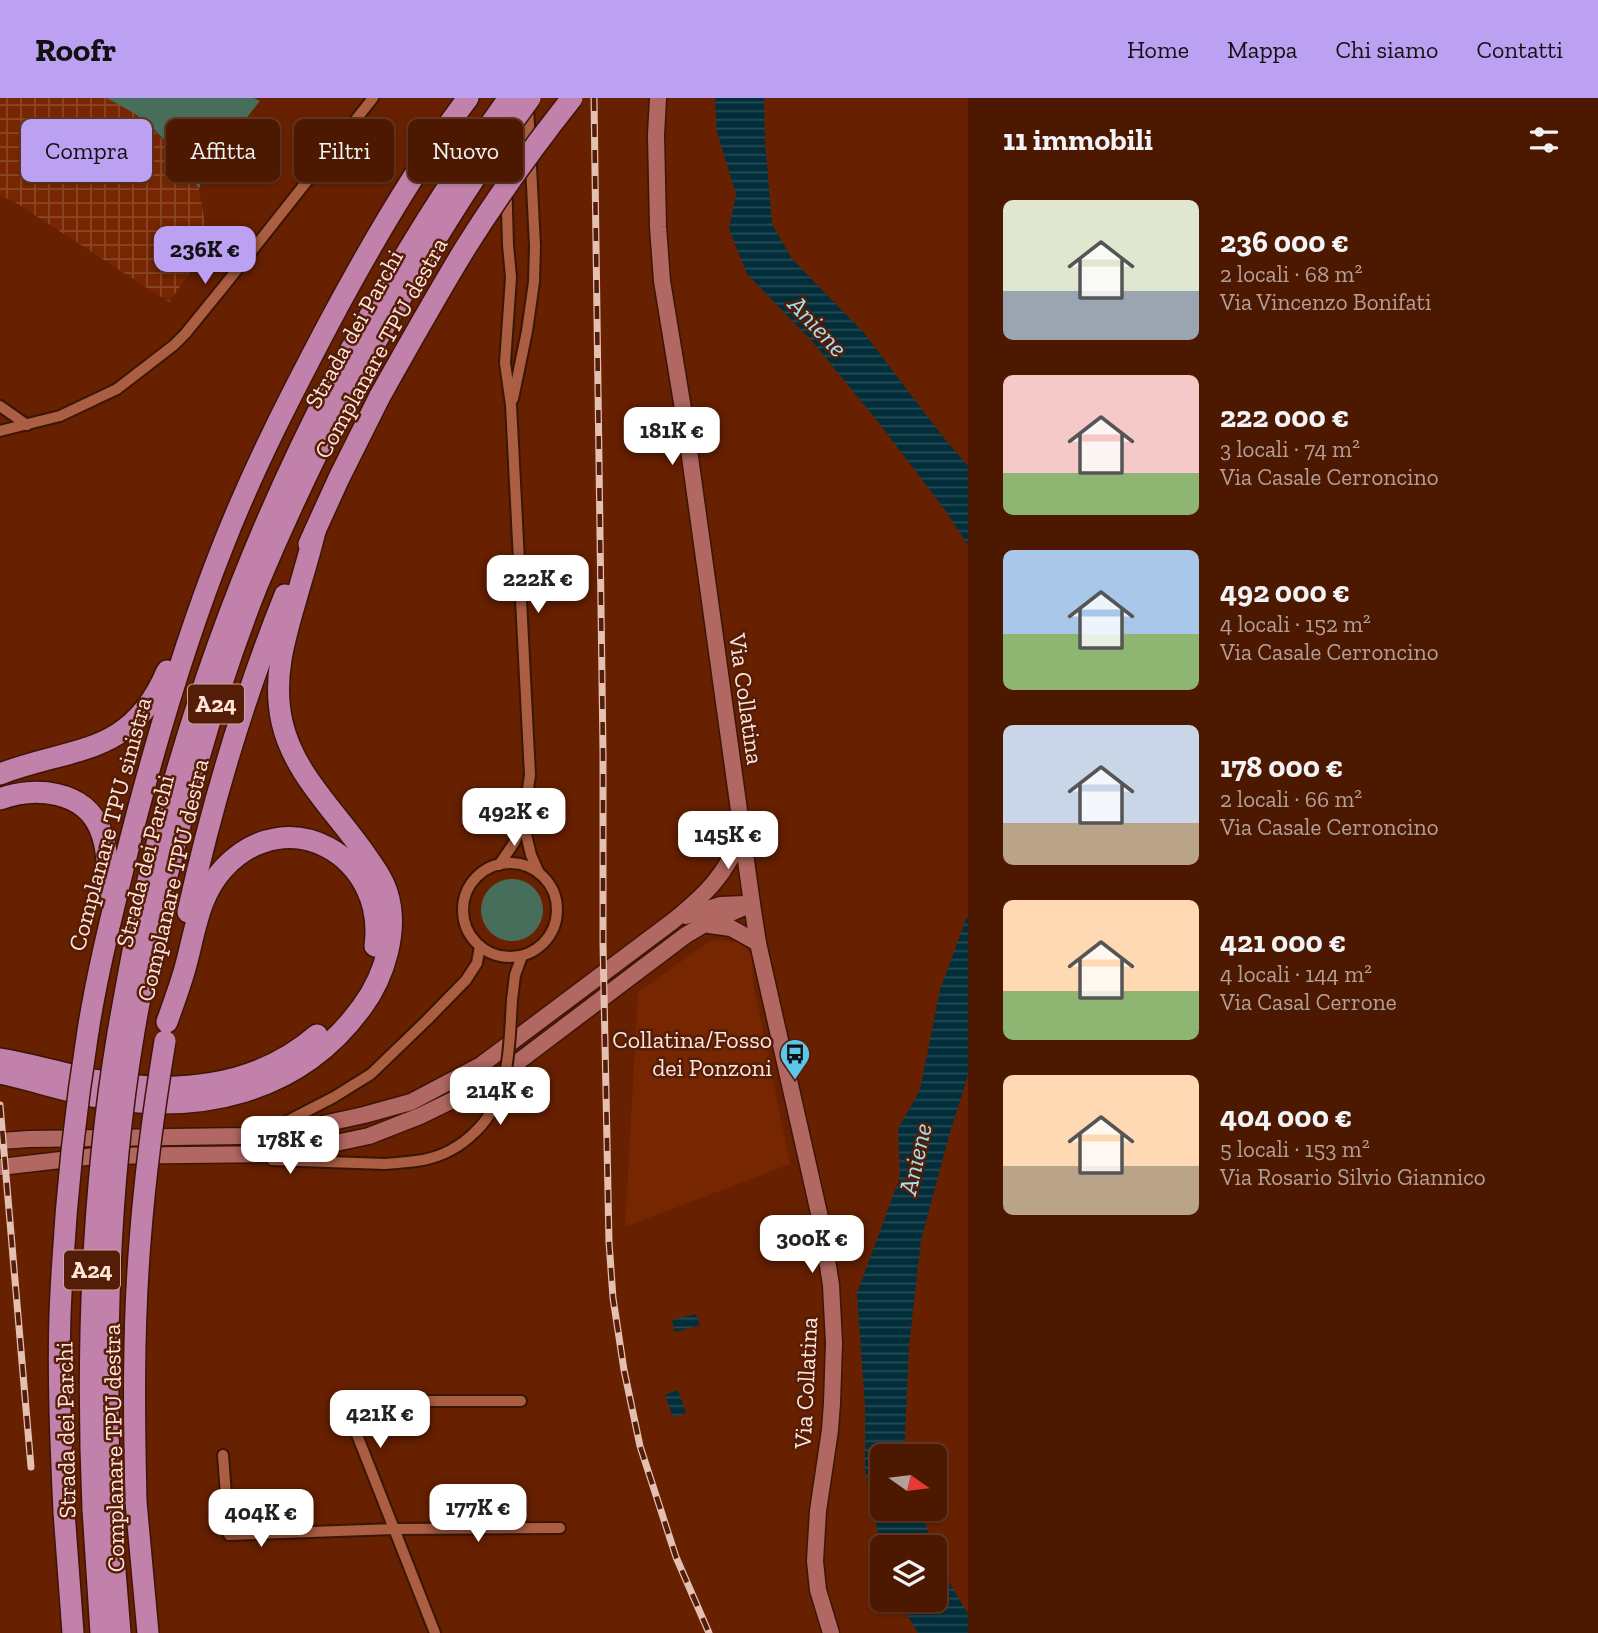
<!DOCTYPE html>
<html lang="it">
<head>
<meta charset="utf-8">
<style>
	:root { --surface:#4d1800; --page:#57250f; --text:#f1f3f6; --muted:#b3a099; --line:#643722; --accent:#bca0f2 }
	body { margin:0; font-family:"Zilla Slab",serif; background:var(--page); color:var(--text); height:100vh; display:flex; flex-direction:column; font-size:26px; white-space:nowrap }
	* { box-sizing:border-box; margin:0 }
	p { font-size:23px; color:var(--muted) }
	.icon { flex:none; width:38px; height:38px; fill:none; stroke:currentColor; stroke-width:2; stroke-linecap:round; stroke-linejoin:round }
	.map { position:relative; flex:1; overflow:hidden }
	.panel { display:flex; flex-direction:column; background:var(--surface); width:630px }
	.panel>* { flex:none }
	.top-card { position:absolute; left:21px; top:21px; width:665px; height:63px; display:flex; gap:14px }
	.needle { width:46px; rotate:104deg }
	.buttons { position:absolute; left:870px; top:1346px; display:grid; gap:14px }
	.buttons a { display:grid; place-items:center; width:77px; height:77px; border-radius:10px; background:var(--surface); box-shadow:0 2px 5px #0004,0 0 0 2px var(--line); font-size:35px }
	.price { position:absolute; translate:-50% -60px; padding:0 16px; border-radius:14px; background:#fff; color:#222; font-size:23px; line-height:46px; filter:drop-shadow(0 2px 4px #0008) }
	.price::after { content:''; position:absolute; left:50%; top:42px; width:21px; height:16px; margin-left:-10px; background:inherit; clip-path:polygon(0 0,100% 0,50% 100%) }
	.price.current { background:var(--accent); color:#111 }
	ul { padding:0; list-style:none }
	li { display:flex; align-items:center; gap:21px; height:175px; padding:0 35px }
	li span { display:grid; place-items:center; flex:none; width:196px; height:140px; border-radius:10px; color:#555 }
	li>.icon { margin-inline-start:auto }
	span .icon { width:84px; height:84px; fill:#fffc; stroke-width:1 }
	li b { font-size:30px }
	h2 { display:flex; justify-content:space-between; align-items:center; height:84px; padding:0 35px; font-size:30px }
	.pill { padding:0 24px; border-radius:10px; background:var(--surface); box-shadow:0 2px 5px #0004,0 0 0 2px var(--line); font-size:24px; line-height:63px }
	.pill.current { background:var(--accent); color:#111 }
	header { display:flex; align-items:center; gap:42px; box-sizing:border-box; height:98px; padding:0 35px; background:var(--accent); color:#111 }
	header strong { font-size:33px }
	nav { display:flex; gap:38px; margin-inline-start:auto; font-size:24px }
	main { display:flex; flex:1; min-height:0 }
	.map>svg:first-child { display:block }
</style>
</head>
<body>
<header>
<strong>Roofr</strong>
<nav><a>Home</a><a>Mappa</a><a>Chi siamo</a><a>Contatti</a></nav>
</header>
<main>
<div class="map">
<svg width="968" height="1535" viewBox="0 0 968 1535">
	<defs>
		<pattern id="industrial-grid" width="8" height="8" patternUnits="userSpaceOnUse" patternTransform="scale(1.75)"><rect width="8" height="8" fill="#762701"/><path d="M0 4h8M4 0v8" fill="none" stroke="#8b4625"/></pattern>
		<pattern id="water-rules" width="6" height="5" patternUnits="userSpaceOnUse" patternTransform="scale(1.75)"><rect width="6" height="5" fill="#012e3a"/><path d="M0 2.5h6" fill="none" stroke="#274c56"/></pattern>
	</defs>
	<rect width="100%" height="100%" fill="#672000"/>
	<polygon fill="#762701" points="723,842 740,845 752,857 753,884 790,1066 625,1129 638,894 710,843"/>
	<polygon fill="url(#industrial-grid)" points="0,0 115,0 153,31 184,66 199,91 209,148 169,204 13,103 0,98"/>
	<g fill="#476e5a">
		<path d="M106,0H254L260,3L205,72L199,91C183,64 163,35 135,16C126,10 116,5 106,0Z"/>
		<circle cx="512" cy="812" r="31"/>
	</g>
	<g fill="url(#water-rules)">
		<polygon points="715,0 764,0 765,43 772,126 792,161 864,235 943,339 968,368 968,447 945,412 879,325 811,242 747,176 729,131 736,96 717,34"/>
		<polygon points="968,816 968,977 949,1038 921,1142 909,1248 904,1358 882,1358 882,1410 921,1411 933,1449 882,1449 882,1455 865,1371 865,1308 857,1195 900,1079 898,1031 920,992 940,892"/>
		<polygon points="696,1216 700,1227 675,1234 672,1222"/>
		<polygon points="678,1292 686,1315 673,1319 665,1297"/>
		<polygon points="935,1453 939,1467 968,1516 968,1535 918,1535 898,1502 934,1502"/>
	</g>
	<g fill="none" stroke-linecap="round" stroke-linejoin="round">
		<g stroke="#3b1506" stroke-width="14">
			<g id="street">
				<polyline points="513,301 527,233 534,184 535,148 528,8"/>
				<polyline points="0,308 27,327"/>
				<polyline points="0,333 60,318 117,291 174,247 185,236 224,188 373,0"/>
				<polyline points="523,724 531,757 539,775"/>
				<circle cx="510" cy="812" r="47"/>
				<polyline points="499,767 514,745 523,724 530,677 511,307 505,265 511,179 508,147 505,41"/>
				<polyline points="512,902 515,877 522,858"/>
				<polyline points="268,1031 278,1028 334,999 371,976 427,922 466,882 477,865 480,848"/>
				<polyline points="272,1062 385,1066"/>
				<polyline points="223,1357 229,1437 395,1431 560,1430"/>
				<polyline points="435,1535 352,1324 351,1313 356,1305 364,1303 521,1303"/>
			</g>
		</g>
		<g stroke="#3b1506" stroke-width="19">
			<g id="secondary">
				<polyline points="658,0 656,37 658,129 662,183 685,323 752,806 758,845 821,1124 831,1187 834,1245 832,1305 830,1332 818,1413 815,1463 818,1492 831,1535"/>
				<polyline points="686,818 720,807 745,806"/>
				<polyline points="709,827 731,830 758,845"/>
				<path d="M0,1043L29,1041L243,1038L291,1033L364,1017L411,1004L481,967L673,823C705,797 727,776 741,737"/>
				<polyline points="0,1069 95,1058 269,1056 303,1052 369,1038 420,1018 494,982 686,837 703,827 752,806"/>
			</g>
		</g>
		<g stroke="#3b1506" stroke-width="24">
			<g id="highway">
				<polyline points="309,446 339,380 380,298"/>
				<path d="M0,676C73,648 131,659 167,573"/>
				<path d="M0,701C34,688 84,692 100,731C109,752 108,779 107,801"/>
				<path d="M188,814C212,706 244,599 285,497"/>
				<path d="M167,924C173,907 179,891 184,874C195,837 197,799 224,770C289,701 387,759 375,848"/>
				<path d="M88,933C97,876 111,820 125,763C152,655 183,548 224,445C254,369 291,297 329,225C370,148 415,70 468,0"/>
				<path d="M118,935C126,890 134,844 144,799C185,622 248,448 332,286"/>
				<path d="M133,939C147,856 166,776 189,695C208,625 230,556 257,488C285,421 316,355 350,291"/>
				<path d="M0,961C32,966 63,976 94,982C172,997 255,991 317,937"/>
				<path d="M0,975C33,982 64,993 98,999C199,1017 299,996 362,909C385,878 399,831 387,794C382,779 372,766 363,753C334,712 293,674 282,624C271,575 288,530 301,484C306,467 311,450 315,433"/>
				<polyline points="136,1404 148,1535"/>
				<polyline points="110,1410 120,1535"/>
				<polyline points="93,1411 101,1535"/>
				<polyline points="64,1414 73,1535"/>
			</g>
		</g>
		<use href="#street" stroke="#ab5e42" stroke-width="10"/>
		<use href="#secondary" stroke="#b26862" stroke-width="16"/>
		<use href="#highway" stroke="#c281ab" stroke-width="21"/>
		<g stroke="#e3c0b2" stroke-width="7">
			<g id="rail">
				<polyline points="594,0 603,654 603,845 609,1144 613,1200 624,1272 640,1348 676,1459 709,1535"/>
				<polyline points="0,1007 31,1369"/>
			</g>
		</g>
		<use href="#rail" stroke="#531d07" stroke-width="4.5" stroke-dasharray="13" stroke-linecap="butt"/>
		<g stroke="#3b1506" stroke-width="14" stroke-linecap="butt">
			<path id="street-bridge" d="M385,1066C398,1065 411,1064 423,1062C443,1058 461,1048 475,1034C511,1000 509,948 512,902"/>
		</g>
		<g stroke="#3b1506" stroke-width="24" stroke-linecap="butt">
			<g id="highway-bridge">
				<path d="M332,286C385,187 443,91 509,0"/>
				<path d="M350,291C404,190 463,92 530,0"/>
				<path d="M380,298C408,248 436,198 466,149C498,98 534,48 572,0"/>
				<path d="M136,1404C134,1317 133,1230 140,1144C145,1077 154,1010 165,943"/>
				<path d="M110,1410C105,1251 107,1097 133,939"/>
				<path d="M93,1411C86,1251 92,1093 118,935"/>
				<path d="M64,1414C61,1349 58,1282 60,1216C64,1121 73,1027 88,933"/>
			</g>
		</g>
		<use href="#street-bridge" stroke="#ab5e42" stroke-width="10"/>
		<use href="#highway-bridge" stroke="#c281ab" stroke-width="21"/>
	</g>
	<defs>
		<g id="bus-pin" transform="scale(1.575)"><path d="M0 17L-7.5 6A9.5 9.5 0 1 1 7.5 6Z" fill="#5cc7e8" stroke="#531d07"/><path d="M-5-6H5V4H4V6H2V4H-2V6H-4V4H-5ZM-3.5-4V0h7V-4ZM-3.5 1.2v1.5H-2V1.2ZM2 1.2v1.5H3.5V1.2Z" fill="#111"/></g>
	</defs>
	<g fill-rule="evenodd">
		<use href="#bus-pin" x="795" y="956"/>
	</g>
	<g text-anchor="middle" stroke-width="5" stroke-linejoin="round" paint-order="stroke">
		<g fill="#531d07" stroke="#cba89b" stroke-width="2">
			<rect x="188" y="586.5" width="56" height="39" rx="5"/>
			<rect x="64" y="1152.5" width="56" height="39" rx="5"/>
		</g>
		<g font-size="23" font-weight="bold" fill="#ffe4da">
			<text x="216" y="614">A24</text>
			<text x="92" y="1180">A24</text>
		</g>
		<g font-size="24" fill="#ffe4da" stroke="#531d07">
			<text transform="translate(354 231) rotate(-61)" y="8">Strada dei Parchi</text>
			<text transform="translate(381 250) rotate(-61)" y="8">Complanare TPU destra</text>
			<text transform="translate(746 601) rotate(82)" y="8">Via Collatina</text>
			<text transform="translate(110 726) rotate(-75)" y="8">Complanare TPU sinistra</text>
			<text transform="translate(145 763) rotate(-76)" y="8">Strada dei Parchi</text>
			<text transform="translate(173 782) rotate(-77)" y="8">Complanare TPU destra</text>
			<text transform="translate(806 1285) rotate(-87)" y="8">Via Collatina</text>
			<text transform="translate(66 1332) rotate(-91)" y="8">Strada dei Parchi</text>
			<text transform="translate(114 1350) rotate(-91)" y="8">Complanare TPU destra</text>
		</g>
		<g font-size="24" fill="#ffe4da" stroke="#531d07" text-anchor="end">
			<text x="772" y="950">Collatina/Fosso<tspan x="772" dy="28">dei Ponzoni</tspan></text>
		</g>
		<g font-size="26" font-style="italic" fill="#a2e0f5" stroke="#531d07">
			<text transform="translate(818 228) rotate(47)" y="9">Aniene</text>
			<text transform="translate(915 1061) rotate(-77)" y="9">Aniene</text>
		</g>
	</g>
</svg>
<div class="buttons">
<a><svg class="needle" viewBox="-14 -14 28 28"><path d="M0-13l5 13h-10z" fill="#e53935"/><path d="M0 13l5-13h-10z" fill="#b3a099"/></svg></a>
<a><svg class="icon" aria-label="layers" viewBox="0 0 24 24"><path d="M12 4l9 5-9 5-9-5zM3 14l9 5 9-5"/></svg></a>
</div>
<b class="price current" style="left:205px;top:188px">236K €</b>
<b class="price" style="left:672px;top:369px">181K €</b>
<b class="price" style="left:538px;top:517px">222K €</b>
<b class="price" style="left:514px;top:750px">492K €</b>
<b class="price" style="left:728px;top:773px">145K €</b>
<b class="price" style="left:500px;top:1029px">214K €</b>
<b class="price" style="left:290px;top:1078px">178K €</b>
<b class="price" style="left:812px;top:1177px">300K €</b>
<b class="price" style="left:380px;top:1352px">421K €</b>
<b class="price" style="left:478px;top:1446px">177K €</b>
<b class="price" style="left:261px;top:1451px">404K €</b>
<div class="top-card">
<a class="pill current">Compra</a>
<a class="pill">Affitta</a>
<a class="pill">Filtri</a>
<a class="pill">Nuovo</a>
</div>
</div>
<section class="panel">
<h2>11 immobili<svg class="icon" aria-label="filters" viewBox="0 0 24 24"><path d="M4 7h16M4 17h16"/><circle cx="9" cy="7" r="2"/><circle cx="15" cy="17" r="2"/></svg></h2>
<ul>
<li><span style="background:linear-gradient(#dfe7d0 65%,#9aa5b1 0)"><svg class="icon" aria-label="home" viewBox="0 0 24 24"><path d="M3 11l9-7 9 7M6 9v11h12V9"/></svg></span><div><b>236 000 €</b><p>2 locali · 68 m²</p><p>Via Vincenzo Bonifati</p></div></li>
<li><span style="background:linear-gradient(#f6c9c9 70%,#8fb573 0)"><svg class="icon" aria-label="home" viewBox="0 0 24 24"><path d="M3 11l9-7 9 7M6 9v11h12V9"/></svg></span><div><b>222 000 €</b><p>3 locali · 74 m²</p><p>Via Casale Cerroncino</p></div></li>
<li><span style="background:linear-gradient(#a9c7e8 60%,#8fb573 0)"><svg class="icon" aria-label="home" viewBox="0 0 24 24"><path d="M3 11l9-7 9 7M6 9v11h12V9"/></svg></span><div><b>492 000 €</b><p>4 locali · 152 m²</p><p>Via Casale Cerroncino</p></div></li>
<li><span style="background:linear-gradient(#c9d6e8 70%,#b9a48a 0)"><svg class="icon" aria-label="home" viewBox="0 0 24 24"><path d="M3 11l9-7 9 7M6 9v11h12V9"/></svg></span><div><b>178 000 €</b><p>2 locali · 66 m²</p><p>Via Casale Cerroncino</p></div></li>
<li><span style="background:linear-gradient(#ffd9b3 65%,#8fb573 0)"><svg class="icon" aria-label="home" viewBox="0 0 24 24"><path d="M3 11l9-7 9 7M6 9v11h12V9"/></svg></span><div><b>421 000 €</b><p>4 locali · 144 m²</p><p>Via Casal Cerrone</p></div></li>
<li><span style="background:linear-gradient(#ffd9b3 65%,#b9a48a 0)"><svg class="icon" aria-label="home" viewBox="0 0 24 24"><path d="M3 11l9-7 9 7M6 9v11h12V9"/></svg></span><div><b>404 000 €</b><p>5 locali · 153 m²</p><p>Via Rosario Silvio Giannico</p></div></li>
</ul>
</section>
</main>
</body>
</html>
